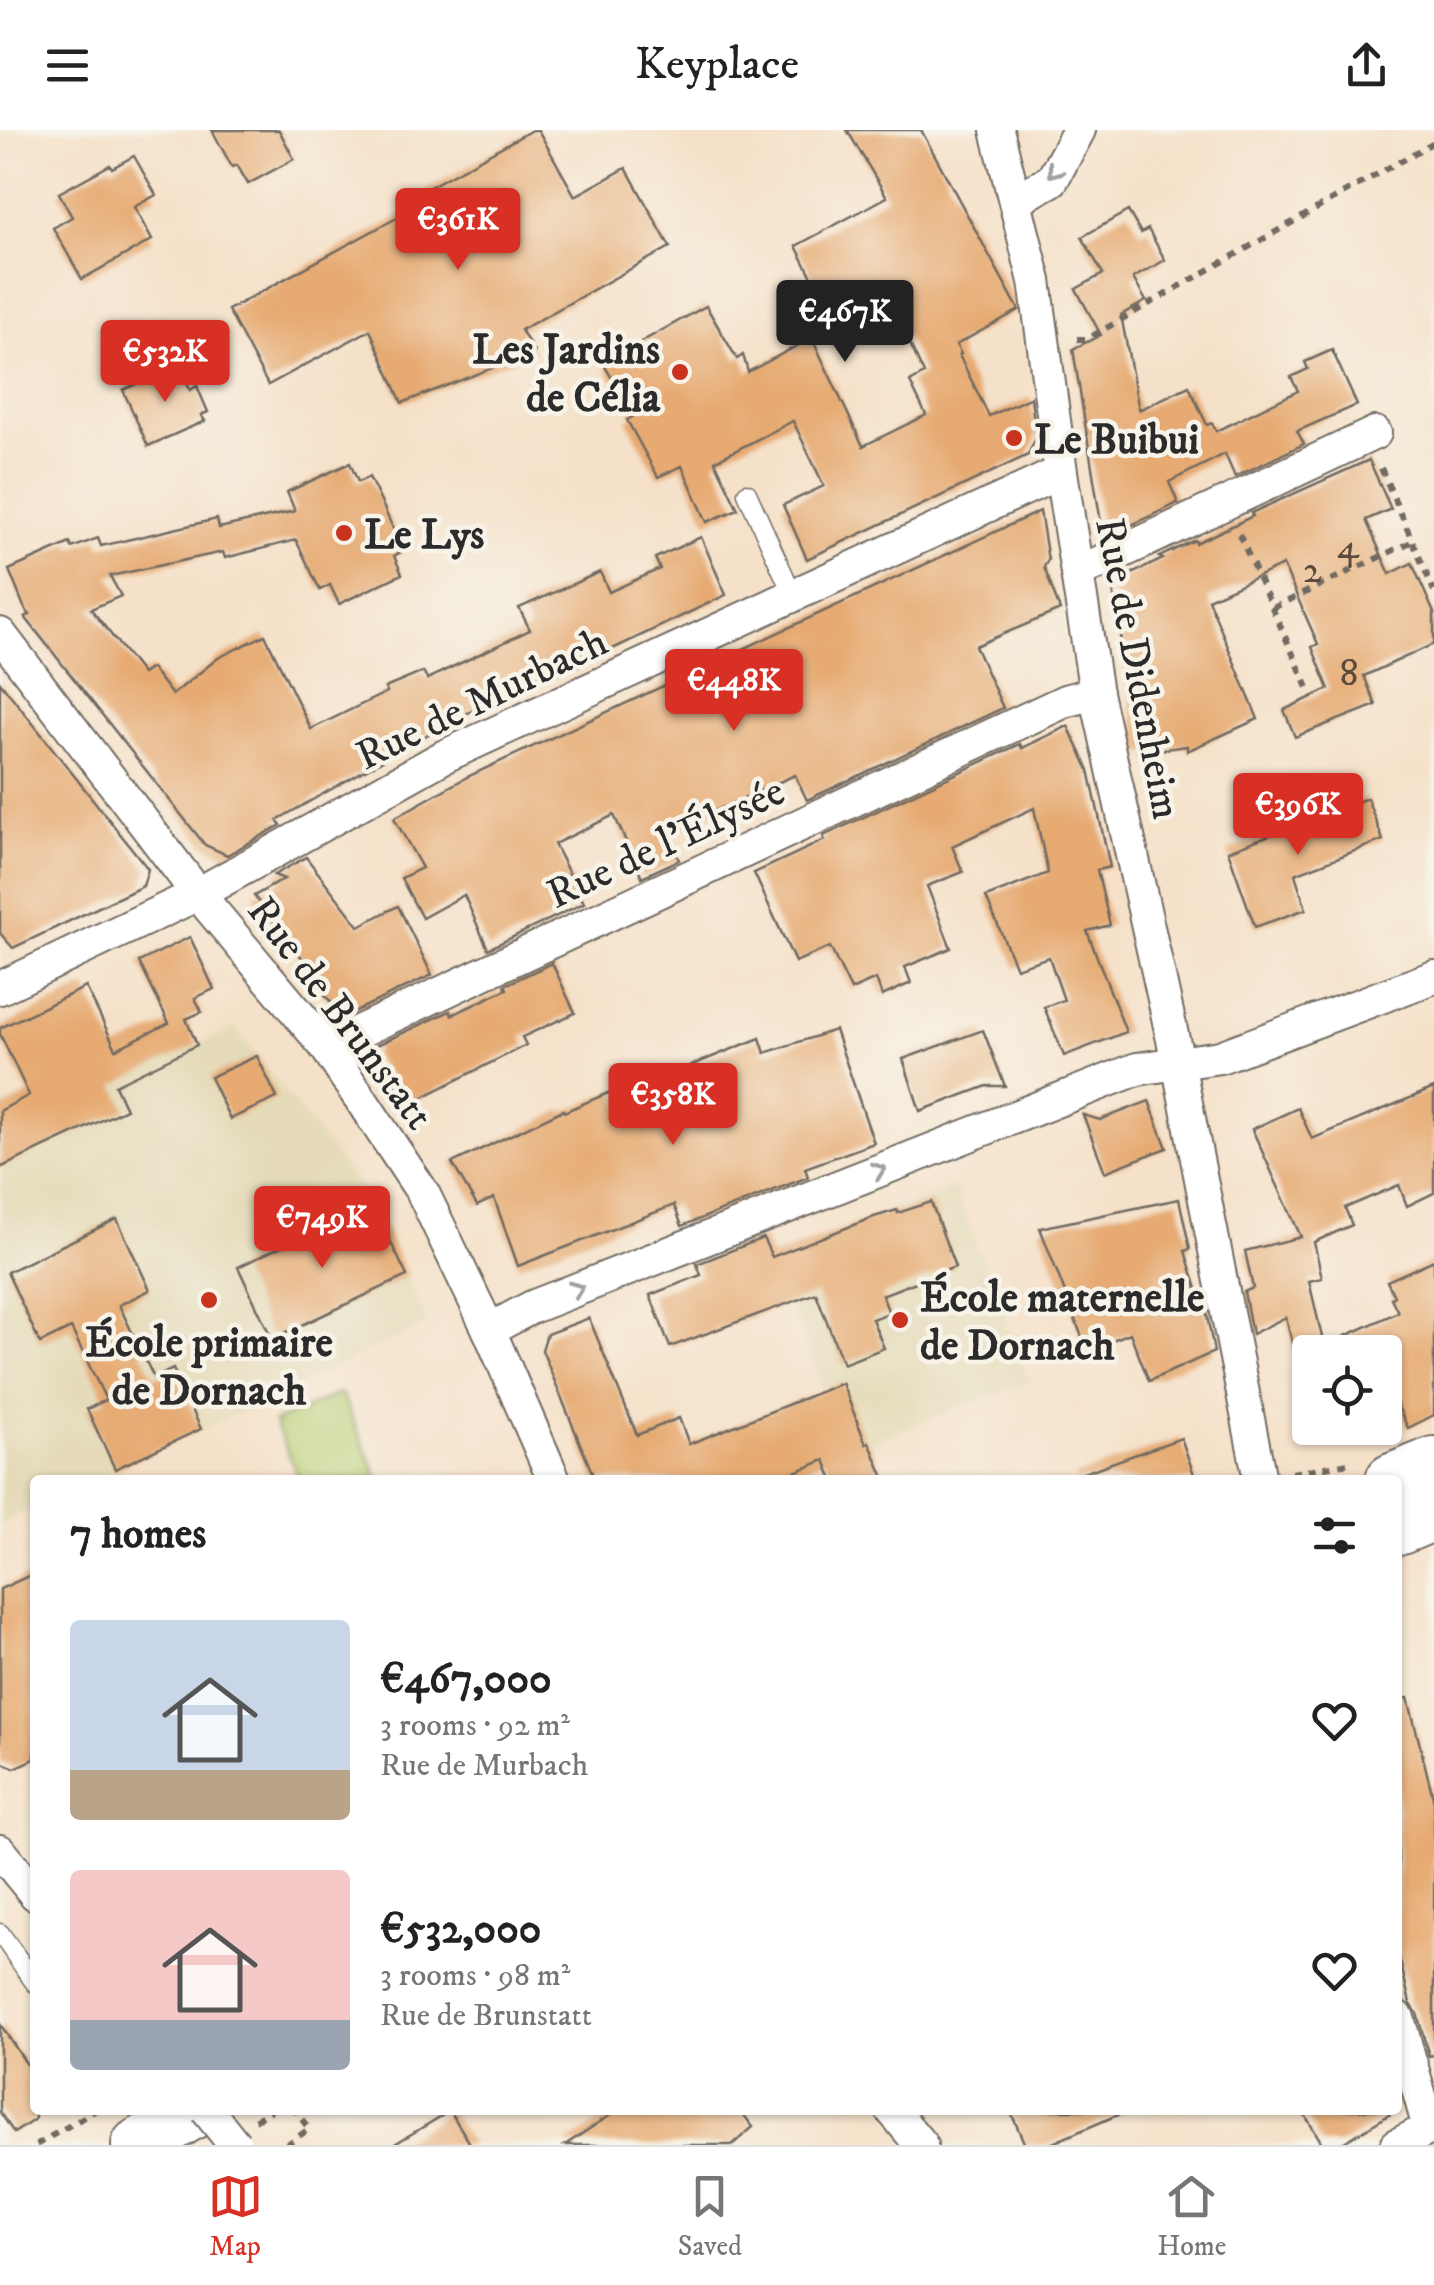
<!DOCTYPE html>
<html lang="en">
<head>
<meta charset="utf-8">
<style>
	:root { --surface:#fff; --page:#f2f2f2; --text:#222; --muted:#767676; --line:#e0e0e0; --accent:#d93025 }
	body { margin:0; font-family:"IM FELL DW Pica",serif; background:var(--page); color:var(--text); height:100vh; display:flex; flex-direction:column; font-size:38px; white-space:nowrap }
	* { box-sizing:border-box; margin:0 }
	p { font-size:32px; color:var(--muted) }
	.icon { flex:none; width:55px; height:55px; fill:none; stroke:currentColor; stroke-width:2; stroke-linecap:round; stroke-linejoin:round }
	.map { position:relative; flex:1; overflow:hidden }
	.details { position:absolute; left:30px; top:1345px; width:1372px; height:640px; display:flex; flex-direction:column; background:var(--surface); border-radius:10px; box-shadow:0 2px 8px #0004 }
	.details>* { flex:none }
	.fabs { position:absolute; left:1292px; top:1205px; display:grid; gap:20px }
	.fabs a { display:grid; place-items:center; width:110px; height:110px; border-radius:10px; background:var(--surface); box-shadow:0 2px 8px #0004; font-size:50px }
	.price { position:absolute; translate:-50% -85px; padding:0 22px; border-radius:10px; background:var(--accent); color:#fff; font-size:32px; line-height:65px; filter:drop-shadow(0 2px 5px #0008) }
	.price::after { content:''; position:absolute; left:50%; top:60px; width:30px; height:22px; margin-left:-15px; background:inherit; clip-path:polygon(0 0,100% 0,50% 100%) }
	.price.on { background:#222; color:#fff }
	ul { padding:0; list-style:none }
	li { display:flex; align-items:center; gap:30px; height:250px; padding:0 40px }
	li span { display:grid; place-items:center; flex:none; width:280px; height:200px; border-radius:10px; color:#555 }
	li>.icon { margin-inline-start:auto }
	span .icon { width:120px; height:120px; fill:#fffc; stroke-width:1 }
	li b { font-size:42px }
	h2 { display:flex; justify-content:space-between; align-items:center; height:120px; padding:0 40px; font-size:42px }
	header { display:flex; justify-content:space-between; align-items:center; height:130px; padding:0 40px; background:var(--surface); font-size:45px; font-weight:600 }
	.menu { display:flex; justify-content:space-around; align-items:center; height:140px; border-top:2px solid var(--line); background:var(--surface); font-size:28px; color:var(--muted) }
	.menu a { display:grid; justify-items:center; gap:5px }
	.menu .on { color:var(--accent) }
	.map>svg:first-child { display:block }
</style>
</head>
<body>
<header><svg class="icon" aria-label="menu" viewBox="0 0 24 24"><path d="M4 6h16M4 12h16M4 18h16"/></svg>Keyplace<svg class="icon" aria-label="share" viewBox="0 0 24 24"><path d="M12 15V3M7 8l5-5 5 5M5 13v7h14v-7"/></svg></header>
<div class="map">
<svg width="1434" height="2015" viewBox="0 0 1434 2015">
	<rect width="100%" height="100%" fill="#f7f3e8"/>
	<filter id="ink" filterUnits="userSpaceOnUse"><feTurbulence type="fractalNoise" baseFrequency=".01" numOctaves="2"/><feDisplacementMap in="SourceGraphic" scale="20" xChannelSelector="R" yChannelSelector="G"/><feConvolveMatrix kernelMatrix="1 2 1 2 8 2 1 2 1" color-interpolation-filters="sRGB"/></filter>
	<filter id="wash" filterUnits="userSpaceOnUse"><feTurbulence type="fractalNoise" baseFrequency=".0048" numOctaves="4" result="noise"/><feDisplacementMap in="SourceGraphic" scale="40" xChannelSelector="R" yChannelSelector="G"/><feGaussianBlur stdDeviation="2.25" result="paint"/><feColorMatrix in="noise" values="0 0 0 0 0 0 0 0 0 0 0 0 0 0 0 0 0 1.4 0 .05"/><feComposite in="paint" operator="in"/></filter>
	<g filter="url(#wash)">
		<rect width="100%" height="100%" fill="#f5e1c9"/>
		<g fill="#e5dbba">
			<polygon points="235,897 372,1073 428,1194 93,1350 35,1350 35,1378 0,1394 0,977 82,938 96,962"/>
			<polygon points="955,1058 1029,1252 847,1321 772,1128 874,1087"/>
		</g>
		<polygon fill="#b6cd72" stroke="#707c4e" stroke-width="2.5" points="341,1263 379,1350 300,1350 274,1292"/>
		<g id="blocks">
			<g fill="#e6aa72">
				<polygon points="212,0 279,0 294,29 248,54 237,35 232,37"/>
				<polygon points="532,0 538,0 575,66 626,38 670,117 521,200 534,222 402,273 370,200 268,255 228,180 431,69 426,59"/>
				<polygon points="847,0 921,0 1019,180 956,215 961,224 959,225 989,286 1031,267 1036,308 1028,325 807,429 783,375 824,356 793,291 715,331 738,379 707,392 682,336 658,347 627,290 634,286 603,233 706,176 737,229 743,225 748,242 812,208 863,316 926,285 910,252 924,244 889,169 837,195 796,116 887,67"/>
				<polygon points="134,26 156,65 134,77 152,110 82,149 53,98 72,87 59,63 110,35 112,38"/>
				<polygon points="1128,81 1141,103 1148,99 1165,130 1133,148 1146,171 1121,185 1139,280 1189,256 1207,295 1212,293 1216,301 1298,261 1291,247 1308,239 1305,232 1332,220 1357,275 1297,301 1304,314 1235,347 1225,324 1169,352 1178,373 1117,402 1101,393 1073,219 1101,205 1076,159 1103,144 1082,107"/>
				<polygon points="179,235 190,260 197,256 208,282 201,285 205,291 148,316 123,260"/>
				<polygon points="1369,330 1391,379 1366,390 1390,444 1412,433 1434,483 1434,514 1364,546 1376,575 1295,607 1284,580 1329,559 1312,517 1318,514 1283,435 1208,469 1258,589 1187,621 1187,616 1138,623 1112,453 1163,429 1159,427 1195,410 1196,413 1253,386 1251,383"/>
				<polygon points="350,333 358,352 369,347 384,378 403,421 394,426 402,444 339,474 330,455 320,460 296,410 225,428 223,422 110,446 121,466 91,479 142,544 151,538 172,565 218,528 265,505 311,599 387,562 385,558 423,542 427,549 530,500 519,478 600,442 609,462 660,439 655,428 701,407 726,465 577,536 557,544 553,538 432,602 277,690 281,695 227,725 205,715 25,487 30,485 24,477 9,440 70,413 72,418 98,408 101,416 217,389 219,398 295,381 287,362"/>
				<polygon points="1040,381 1048,430 1044,437 1060,480 975,516 1003,578 807,670 795,645 708,684 668,705 679,730 642,747 614,685 554,714 584,773 488,819 464,765 422,788 401,748 422,738 394,688 467,647"/>
				<polygon points="0,552 148,739 143,756 13,818 0,803"/>
				<polygon points="1068,596 1089,640 1110,737 1097,740 1110,795 1087,801 1126,902 1064,926 1044,877 1064,870 1049,827 1016,838 986,767 1048,743 1034,678 952,716 963,742 927,756 951,818 905,837 911,853 882,866 876,849 851,860 830,817 795,832 754,743 825,710 823,706 1020,614 1022,618"/>
				<polygon points="1367,668 1383,710 1295,744 1306,779 1255,797 1228,721"/>
				<polygon points="306,727 359,796 398,776 432,845 343,887 308,844 313,842 254,766 284,749 274,745"/>
				<polygon points="190,807 214,859 195,868 202,882 186,889 197,915 115,955 126,979 0,1038 0,981 29,965 0,904 0,898 86,857 116,919 169,893 139,832"/>
				<polygon points="552,833 575,883 522,907 526,915 409,974 374,926 377,915 450,881 452,885 507,859 505,855"/>
				<polygon points="835,900 874,1013 805,1038 808,1047 682,1096 674,1075 518,1136 494,1068 477,1076 452,1033 563,980 564,982 615,960 627,992 698,963 687,937 760,908 765,923"/>
				<polygon points="983,900 1005,956 987,956 920,981 903,929"/>
				<polygon points="257,926 277,968 230,989 210,947"/>
				<polygon points="1434,958 1434,1063 1407,1076 1399,1055 1345,1078 1352,1095 1314,1112 1322,1148 1309,1151 1324,1216 1398,1182 1391,1168 1394,1166 1387,1151 1434,1130 1434,1285 1408,1298 1385,1249 1385,1222 1294,1222 1286,1187 1252,1204 1244,1162 1253,1158 1245,1121 1301,1107 1252,999 1298,978 1312,1009"/>
				<polygon points="1149,971 1167,1018 1105,1042 1083,985 1100,990"/>
				<polygon points="1179,1069 1190,1119 1185,1121 1204,1181 1206,1180 1214,1222 1149,1251 1130,1203 1087,1220 1040,1098"/>
				<polygon points="931,1072 955,1137 882,1165 889,1183 872,1189 884,1218 843,1234 816,1163 670,1217 650,1165 701,1145 697,1134 763,1108 772,1127 874,1087 897,1080 898,1083"/>
				<polygon points="372,1073 407,1146 272,1209 238,1137"/>
				<polygon points="117,1089 150,1160 119,1175 154,1248 173,1239 201,1299 115,1339 87,1279 106,1270 71,1198 40,1213 7,1142"/>
				<polygon points="589,1188 637,1305 679,1288 689,1314 842,1253 866,1314 869,1312 885,1350 833,1350 825,1330 774,1350 595,1350 542,1220 547,1204"/>
				<polygon points="1181,1308 1196,1350 1076,1350 1075,1346"/>
				<polygon points="35,1443 35,1629 15,1638 0,1632 0,1459"/>
				<polygon points="1408,1568 1434,1671 1434,1925 1429,1926 1417,1883 1410,1873 1398,1822 1398,1569"/>
				<polygon points="0,1894 35,1947 35,1989 14,2003 0,1982"/>
				<polygon points="618,1980 740,1980 753,1997 732,2015 565,2015"/>
				<polygon points="1010,1980 1129,1980 1048,2015 1025,2015"/>
				<polygon points="1302,1980 1397,1980 1339,2015 1323,2015"/>
				<polygon points="450,1981 471,2015 393,2015"/>
			</g>
		</g>
	</g>
	<g filter="url(#ink)">
		<use href="#blocks" fill-opacity="0" stroke="#726b62" stroke-width="2.5"/>
		<g fill="none" stroke-linecap="round" stroke-linejoin="round">
			<g stroke="#726b62" stroke-width="21">
				<g id="service">
					<polyline points="747,363 793,465"/>
					<polyline points="0,1803 35,1853"/>
				</g>
			</g>
			<g stroke="#726b62" stroke-width="36">
				<g id="minor">
					<polyline points="997,0 1035,151 1061,342 1096,563 1178,932 1260,1350"/>
					<polyline points="1016,70 1052,50 1079,0"/>
					<polyline points="1077,443 1375,303"/>
					<polyline points="0,504 198,764 326,917 423,1063 489,1200 554,1350"/>
					<polyline points="0,858 198,764 445,626 1061,342"/>
					<polyline points="326,917 1065,571 1096,563"/>
					<polyline points="489,1200 532,1177 1137,939 1220,927 1434,847"/>
					<polyline points="0,1721 35,1764"/>
					<polyline points="1398,1888 1429,1998"/>
					<polyline points="892,1980 921,2015"/>
					<polyline points="1397,2015 1434,1996"/>
				</g>
			</g>
			<g stroke="#726b62" stroke-width="56">
				<g id="primary">
					<polyline points="1392,1350 1434,1333"/>
					<polyline points="1398,1399 1434,1384"/>
					<polyline points="138,2015 197,1980"/>
				</g>
			</g>
			<g stroke="#726b62" stroke-width="6" stroke-dasharray="8 8" stroke-linecap="butt">
				<polyline points="1077,209 1087,209 1434,12"/>
				<polyline points="1381,338 1434,461"/>
				<polyline points="1239,404 1310,562"/>
				<polyline points="1273,478 1413,411"/>
				<polyline points="1292,1343 1354,1332"/>
				<polyline points="255,1990 272,1980"/>
				<polyline points="36,2015 96,1980"/>
				<polyline points="286,2015 309,1999 295,1980"/>
			</g>
			<use href="#service" stroke="#fff" stroke-width="18"/>
			<use href="#minor" stroke="#fff" stroke-width="32"/>
			<use href="#primary" stroke="#fff" stroke-width="52"/>
			<g stroke="#726b62" stroke-width="36" stroke-linecap="butt">
				<polyline id="minor-bridge" points="207,1980 235,2015"/>
			</g>
			<use href="#minor-bridge" stroke="#fff" stroke-width="32"/>
		</g>
		<defs><path id="oneway-chevron" d="M-2-3.5L2.5 0L-2 3.5" fill="none" stroke-width="1.6" stroke-linecap="round" stroke-linejoin="round" transform="scale(2.5)"/></defs>
		<g stroke="#a0a0a0">
			<use href="#oneway-chevron" transform="translate(1054 41) rotate(127)"/>
			<use href="#oneway-chevron" transform="translate(879 1040) rotate(-21)"/>
			<use href="#oneway-chevron" transform="translate(577 1159) rotate(-21)"/>
		</g>
	</g>
	<g fill="#c8321e" stroke="#f7f3e8" stroke-width="4">
		<circle cx="680" cy="242" r="10"/>
		<circle cx="1014" cy="308" r="10"/>
		<circle cx="344" cy="403" r="10"/>
		<circle cx="209" cy="1170" r="10"/>
		<circle cx="900" cy="1190" r="10"/>
	</g>
	<g text-anchor="middle" stroke-width="9" stroke-linejoin="round" paint-order="stroke">
		<g font-size="38" fill="#5a4b3d">
			<text x="1348" y="428">4</text>
			<text x="1312" y="452">2</text>
			<text x="1349" y="555">8</text>
		</g>
		<g font-size="42" font-weight="bold" fill="#2b2b2b" stroke="#f7f3e8" text-anchor="start">
			<text x="660" y="233" text-anchor="end">Les Jardins<tspan x="660" dy="48">de Célia</tspan></text>
			<text x="1034" y="323">Le Buibui</text>
			<text x="364" y="418">Le Lys</text>
			<text x="920" y="1181">École maternelle<tspan x="920" dy="48">de Dornach</tspan></text>
			<text x="209" y="1226" text-anchor="middle">École primaire<tspan x="209" dy="48">de Dornach</tspan></text>
		</g>
		<g font-size="42" fill="#2b2b2b" stroke="#f7f3e8">
			<text transform="translate(1140 538) rotate(79)" y="15">Rue de Didenheim</text>
			<text transform="translate(481 567) rotate(-26)" y="15">Rue de Murbach</text>
			<text transform="translate(665 711) rotate(-25)" y="15">Rue de l'Élysée</text>
			<text transform="translate(342 882) rotate(53)" y="15">Rue de Brunstatt</text>
		</g>
	</g>
</svg>
<div class="fabs">
<a><svg class="icon" aria-label="locate" viewBox="0 0 24 24"><circle cx="12" cy="12" r="6"/><path d="M12 2v4M12 18v4M2 12h4M18 12h4"/></svg></a>
</div>
<b class="price" style="left:458px;top:143px">€361K</b>
<b class="price on" style="left:845px;top:235px">€467K</b>
<b class="price" style="left:165px;top:275px">€532K</b>
<b class="price" style="left:734px;top:604px">€448K</b>
<b class="price" style="left:1298px;top:728px">€396K</b>
<b class="price" style="left:673px;top:1018px">€358K</b>
<b class="price" style="left:322px;top:1141px">€749K</b>
<section class="details">
<h2>7 homes<svg class="icon" aria-label="filters" viewBox="0 0 24 24"><path d="M4 7h16M4 17h16"/><circle cx="9" cy="7" r="2"/><circle cx="15" cy="17" r="2"/></svg></h2>
<ul>
<li><span style="background:linear-gradient(#c9d6e8 75%,#b9a48a 0)"><svg class="icon" aria-label="home" viewBox="0 0 24 24"><path d="M3 11l9-7 9 7M6 9v11h12V9"/></svg></span><div><b>€467,000</b><p>3 rooms · 92 m²</p><p>Rue de Murbach</p></div><svg class="icon" aria-label="heart" viewBox="0 0 24 24"><path d="M12 20l-8-8c-3-5 5-10 8-4 3-6 11-1 8 4z"/></svg></li>
<li><span style="background:linear-gradient(#f6c9c9 75%,#9aa5b1 0)"><svg class="icon" aria-label="home" viewBox="0 0 24 24"><path d="M3 11l9-7 9 7M6 9v11h12V9"/></svg></span><div><b>€532,000</b><p>3 rooms · 98 m²</p><p>Rue de Brunstatt</p></div><svg class="icon" aria-label="heart" viewBox="0 0 24 24"><path d="M12 20l-8-8c-3-5 5-10 8-4 3-6 11-1 8 4z"/></svg></li>
</ul>
</section>
</div>
<nav class="menu">
<a class="on"><svg class="icon" aria-label="map" viewBox="0 0 24 24"><path d="M3 6l6-2 6 2 6-2v14l-6 2-6-2-6 2zM9 4v14M15 6v14"/></svg>Map</a>
<a><svg class="icon" aria-label="saved" viewBox="0 0 24 24"><path d="M7 4h10v16l-5-4-5 4z"/></svg>Saved</a>
<a><svg class="icon" aria-label="home" viewBox="0 0 24 24"><path d="M3 11l9-7 9 7M6 9v11h12V9"/></svg>Home</a>
</nav>
</body>
</html>
